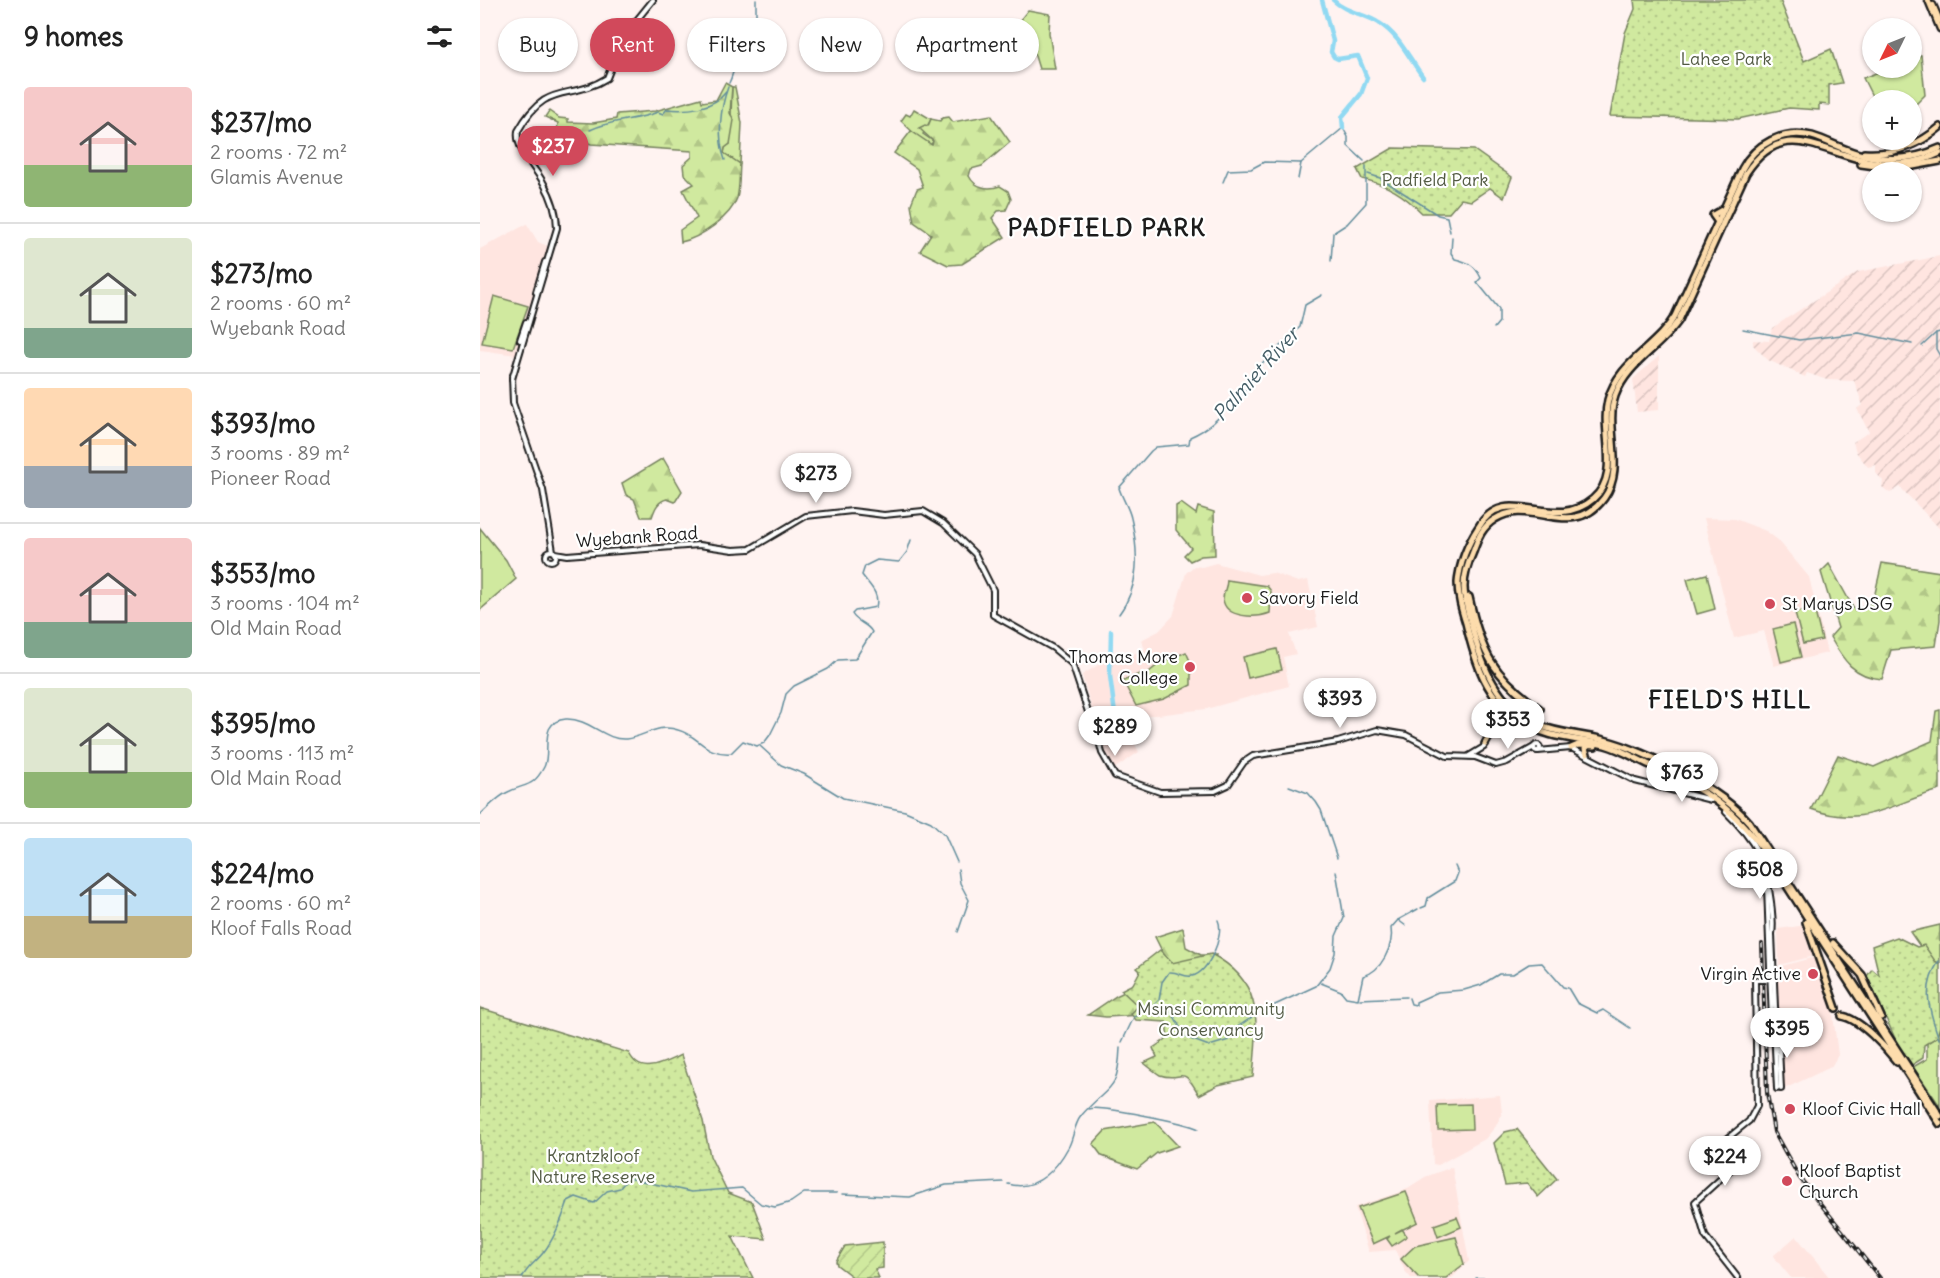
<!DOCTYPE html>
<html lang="en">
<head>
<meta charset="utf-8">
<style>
	:root { --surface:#fff; --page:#f6f6f6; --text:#222; --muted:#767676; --line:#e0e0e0; --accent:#d1495b }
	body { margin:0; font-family:Delius,sans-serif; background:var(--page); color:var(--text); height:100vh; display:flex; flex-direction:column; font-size:22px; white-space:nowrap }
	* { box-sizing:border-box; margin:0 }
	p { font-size:20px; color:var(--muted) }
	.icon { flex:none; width:33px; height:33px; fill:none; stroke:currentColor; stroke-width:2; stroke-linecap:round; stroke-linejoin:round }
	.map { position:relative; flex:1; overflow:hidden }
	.side { display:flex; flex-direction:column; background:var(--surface); width:480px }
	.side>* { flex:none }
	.top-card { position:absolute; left:18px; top:18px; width:570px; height:54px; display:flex; gap:12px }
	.needle { width:39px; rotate:227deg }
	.controls { position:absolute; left:1382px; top:18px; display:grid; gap:12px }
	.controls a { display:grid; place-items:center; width:60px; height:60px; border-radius:50%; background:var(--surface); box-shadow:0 2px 4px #0004; font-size:30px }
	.price { position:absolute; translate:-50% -51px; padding:0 14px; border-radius:21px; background:#fff; color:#222; font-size:20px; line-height:39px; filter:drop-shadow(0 2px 3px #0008) }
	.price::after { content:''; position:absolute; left:50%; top:36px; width:18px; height:14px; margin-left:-9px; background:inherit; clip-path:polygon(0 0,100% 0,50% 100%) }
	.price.active { background:var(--accent); color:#fff }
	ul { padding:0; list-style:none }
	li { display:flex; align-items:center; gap:18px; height:150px; padding:0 24px }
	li+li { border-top:2px solid var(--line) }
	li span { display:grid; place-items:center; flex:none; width:168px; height:120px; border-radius:6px; color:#555 }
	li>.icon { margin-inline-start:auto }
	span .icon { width:72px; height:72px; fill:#fffc; stroke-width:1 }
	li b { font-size:26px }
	h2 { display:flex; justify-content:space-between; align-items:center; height:72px; padding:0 24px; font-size:26px }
	.tag { padding:0 21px; border-radius:27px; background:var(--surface); box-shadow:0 2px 4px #0004; font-size:21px; line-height:54px }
	.tag.active { background:var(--accent); color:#fff }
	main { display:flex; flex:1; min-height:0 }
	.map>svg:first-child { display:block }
</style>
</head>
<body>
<main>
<section class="side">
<h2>9 homes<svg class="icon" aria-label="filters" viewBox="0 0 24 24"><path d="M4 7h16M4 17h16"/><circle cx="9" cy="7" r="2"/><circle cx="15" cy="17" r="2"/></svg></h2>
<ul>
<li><span style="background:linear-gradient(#f6c9c9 65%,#8fb573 0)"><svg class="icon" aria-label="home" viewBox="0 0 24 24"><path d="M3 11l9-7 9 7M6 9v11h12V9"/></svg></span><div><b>$237/mo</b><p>2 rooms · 72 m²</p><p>Glamis Avenue</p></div></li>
<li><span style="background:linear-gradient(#dfe7d0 75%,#7fa58c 0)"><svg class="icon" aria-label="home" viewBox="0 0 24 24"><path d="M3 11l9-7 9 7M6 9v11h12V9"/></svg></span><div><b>$273/mo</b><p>2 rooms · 60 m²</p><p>Wyebank Road</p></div></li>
<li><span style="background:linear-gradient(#ffd9b3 65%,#9aa5b1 0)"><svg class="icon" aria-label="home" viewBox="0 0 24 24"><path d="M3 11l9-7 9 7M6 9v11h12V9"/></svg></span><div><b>$393/mo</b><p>3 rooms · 89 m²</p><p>Pioneer Road</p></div></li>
<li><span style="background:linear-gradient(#f6c9c9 70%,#7fa58c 0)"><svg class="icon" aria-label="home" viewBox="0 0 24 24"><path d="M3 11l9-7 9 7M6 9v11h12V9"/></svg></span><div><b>$353/mo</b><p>3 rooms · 104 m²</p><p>Old Main Road</p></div></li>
<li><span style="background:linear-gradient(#dfe7d0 70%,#8fb573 0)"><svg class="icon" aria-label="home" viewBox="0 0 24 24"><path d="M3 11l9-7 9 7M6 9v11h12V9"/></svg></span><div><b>$395/mo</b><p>3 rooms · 113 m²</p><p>Old Main Road</p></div></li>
<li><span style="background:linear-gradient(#bfe0f5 65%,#c2b280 0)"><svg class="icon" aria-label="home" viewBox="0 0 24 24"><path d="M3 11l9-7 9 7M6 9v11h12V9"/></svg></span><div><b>$224/mo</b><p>2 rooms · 60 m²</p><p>Kloof Falls Road</p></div></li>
</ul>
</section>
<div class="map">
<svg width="1460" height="1278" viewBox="0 0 1460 1278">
	<defs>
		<pattern id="industrial-furrows" width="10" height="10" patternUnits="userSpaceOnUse" patternTransform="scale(1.5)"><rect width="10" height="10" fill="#ffe5e0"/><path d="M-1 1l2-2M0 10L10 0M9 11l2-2" fill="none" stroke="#dac4c0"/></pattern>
		<pattern id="forest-firs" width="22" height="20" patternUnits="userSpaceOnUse" patternTransform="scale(1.5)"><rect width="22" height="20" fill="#d0e99f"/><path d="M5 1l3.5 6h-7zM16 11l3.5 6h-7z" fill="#b2c788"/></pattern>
		<pattern id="park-dots" width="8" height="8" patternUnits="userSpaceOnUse" patternTransform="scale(1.5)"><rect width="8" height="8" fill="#d0e99f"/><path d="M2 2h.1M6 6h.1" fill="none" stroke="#b2c788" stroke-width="1.8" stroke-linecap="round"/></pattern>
		<pattern id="garden-furrows" width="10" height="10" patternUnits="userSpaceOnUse" patternTransform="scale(1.5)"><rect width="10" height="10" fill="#d0e99f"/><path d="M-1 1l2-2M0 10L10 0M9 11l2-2" fill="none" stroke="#b2c788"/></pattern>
	</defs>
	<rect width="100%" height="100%" fill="#fff3f1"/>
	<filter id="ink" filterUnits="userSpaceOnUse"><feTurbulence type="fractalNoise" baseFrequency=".0167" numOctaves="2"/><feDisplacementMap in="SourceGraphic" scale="12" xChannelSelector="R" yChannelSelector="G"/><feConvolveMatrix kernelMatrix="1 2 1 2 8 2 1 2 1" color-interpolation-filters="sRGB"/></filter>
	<g filter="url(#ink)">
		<g fill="#ffe5e0">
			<polygon points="47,224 58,242 70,247 36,355 0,350 0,249"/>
			<polygon points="1224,518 1255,519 1286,531 1298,540 1329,577 1347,653 1294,666 1284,631 1254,638"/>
			<polygon points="736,563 779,575 793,573 818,582 828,580 838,627 809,634 816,654 803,657 809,686 726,709 677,715 648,715 652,738 659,752 634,769 625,753 602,675 628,659 646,657 665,649 661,640 679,631 693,616 706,573 714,566 722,567"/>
			<polygon points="1327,925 1338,955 1299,965 1298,929"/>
			<polygon points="1339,956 1354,1001 1353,1015 1358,1055 1351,1067 1304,1089 1302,1087 1302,1037 1294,968"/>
			<polygon points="1020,1095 1022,1113 1016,1126 1005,1139 958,1165 953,1164 950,1101"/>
			<polygon points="972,1167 989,1261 972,1278 931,1278 925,1271 915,1250 889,1252 875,1207 923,1191 945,1177"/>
			<polygon points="1316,1236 1350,1278 1311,1278 1293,1256"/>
		</g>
		<g fill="url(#industrial-furrows)">
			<polygon points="1460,256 1460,529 1420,487 1410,493 1402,487 1403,481 1396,473 1396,465 1388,467 1376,452 1373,442 1389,432 1377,409 1382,405 1381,400 1374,381 1347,380 1327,373 1325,377 1288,360 1273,345 1273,340 1289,341 1292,328 1378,272"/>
			<polygon points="1179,356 1179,410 1157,412 1153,379"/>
		</g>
		<g fill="#d0e99f" stroke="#76825e" stroke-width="1.5">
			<polygon points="548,10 570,14 569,33 575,69 559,69 551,43 543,44 535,26"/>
			<polygon points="1441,55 1445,95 1431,109 1431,100 1394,100 1383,78 1409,68 1431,68 1431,59"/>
			<polygon points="252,87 255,87 262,123 260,164 244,154 245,147 250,144"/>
			<polygon points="434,109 451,119 443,134 453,141 451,145 440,139 421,121 426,114 430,116"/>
			<polygon points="14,296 48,306 33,348 2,343"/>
			<polygon points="0,528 26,560 36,579 0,610"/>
			<polygon points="1227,574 1235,609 1217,614 1207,579"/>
			<path d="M747,580L787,586L791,591L790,613C777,618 745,619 743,599C743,592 747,588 747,580Z"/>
			<polygon points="1334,608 1342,640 1323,644 1315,613"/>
			<polygon points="1313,624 1321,657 1301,662 1293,629"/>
			<polygon points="797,649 802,670 768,678 763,657"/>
			<polygon points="706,652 711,663 711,685 684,699 656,706 643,681 662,673 664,676 679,664"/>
			<polygon points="1460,1030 1460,1106 1433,1067 1447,1059 1447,1039"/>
			<polygon points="991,1104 992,1129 958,1130 957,1105"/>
			<polygon points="675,1122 698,1146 677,1153 657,1169 622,1156 613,1144 625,1131"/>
			<polygon points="926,1192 938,1222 915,1233 922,1229 927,1236 912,1246 907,1239 910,1236 893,1244 878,1208"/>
			<polygon points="977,1217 981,1227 958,1237 954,1225"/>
			<polygon points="976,1237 984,1264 966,1278 939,1278 921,1259 935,1246"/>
		</g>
		<g fill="url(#forest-firs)" stroke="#76825e" stroke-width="1.5">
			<path d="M245,83L252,87L250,113L254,120L250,144L245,148L244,153L260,164C259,174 260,187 257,198C251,217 220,238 201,242L200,230L217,218L203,190L214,184L204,174L203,165L212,157V151L111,144L77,131L78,123L65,117L69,111L79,118L88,119V122L113,123L136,119L137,114L175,111L221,98L222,102L236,100Z"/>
			<path d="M511,115L530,142L502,166L491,169L489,176C495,188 508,190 520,186L528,191L531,199L526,210L518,211L512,218L525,237L482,264L468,265L440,251L451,234L434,222L431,204L437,189L443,187L437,169L414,153L431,131L452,145L453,141L439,128L445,125L448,126L451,119L460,121L462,118L469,117L473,122Z"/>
			<path d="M183,458L202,491L195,502L187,499C178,501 175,508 172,517H161L154,499L146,495L142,483Z"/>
			<polygon points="701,503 716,514 718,507 734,512 735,555 721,556 710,561 704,555 711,548 696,530 696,506"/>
			<path d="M1402,563L1460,572V620L1456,646L1411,650L1402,679C1374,677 1363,660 1350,637L1358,628L1341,572L1349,564L1375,611L1393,602Z"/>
			<path d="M1460,710V790C1411,803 1385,829 1331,809L1358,755L1394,767L1452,741L1456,711Z"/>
			<polygon points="1460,925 1460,964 1448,958 1430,932"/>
			<polygon points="703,928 706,947 721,955 736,955 728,977 690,1021 662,1015 626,1017 608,1015 636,996 655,987 684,955 675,937"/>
		</g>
		<g fill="url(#park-dots)" stroke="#76825e" stroke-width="1.5">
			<polygon points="1154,0 1300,0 1324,61 1351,49 1362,83 1349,85 1349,105 1339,104 1339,110 1309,108 1258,119 1130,116 1145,33 1155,9"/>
			<path d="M913,148L994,150L1032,177L1024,198L1010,188L991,201L981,199L969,213H942C924,195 907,184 882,179L877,169Z"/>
			<polygon points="1417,937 1437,947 1444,945 1455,961 1460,964 1460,1026 1457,1037 1444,1045 1443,1058 1432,1065 1418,1045 1387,976 1392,969 1399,975 1392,946"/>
			<path d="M680,950L692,963L731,954C786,982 777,1025 773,1077L738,1085L719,1095C701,1062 703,1083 680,1075C675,1072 669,1067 664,1063L677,1057L673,1048L688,1038L686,1022L656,1020L651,1014L658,1006L641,990L653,984L660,971L657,968Z"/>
			<path d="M0,1008L149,1053C160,1077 183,1063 201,1055L223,1121L230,1156L248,1193L272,1202L286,1239L252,1236L273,1278H0Z"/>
			<polygon points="1037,1129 1077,1179 1058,1197 1047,1183 1025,1185 1014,1143 1025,1132"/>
		</g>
		<polygon fill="url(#garden-furrows)" stroke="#76825e" stroke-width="1.5" points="403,1242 403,1268 395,1269 399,1278 374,1278 357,1265 356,1261 365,1246"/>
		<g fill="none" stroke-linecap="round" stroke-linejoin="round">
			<g stroke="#628d9c" stroke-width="1.5">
				<path d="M249,83C260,61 256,31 276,15V0"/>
				<path d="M110,130C133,119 155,121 178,112L183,114L187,109C207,111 233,109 246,92"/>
				<path d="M245,160C237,138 240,109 248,87"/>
				<polyline points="888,174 900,178 958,215 967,217 970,232"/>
				<polyline points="818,179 821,163"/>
				<polyline points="743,182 748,170 771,169 784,162 821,163 863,128 868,137 868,146 884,161"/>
				<path d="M972,237L971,253L975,259C988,262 995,265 1001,278L997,282L1019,309V322L1014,328"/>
				<polyline points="851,261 853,233 867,224 886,203 886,166"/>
				<polyline points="1263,329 1319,340 1379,333 1432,344"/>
				<polyline points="1460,332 1456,333 1456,349 1460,356"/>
				<polyline points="1442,346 1456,333"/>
				<path d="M639,614C660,586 659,552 651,518C649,508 642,498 639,488L671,451L676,447L709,444L710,437C726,430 744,417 749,401L762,396L778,367L820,327L825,305L842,295"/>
				<polyline points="280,746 301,765 324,774 363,798 425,811 451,822 465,835 477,862"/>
				<polyline points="809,786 828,793 836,802 841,810 857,858"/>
				<path d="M0,815C7,808 19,796 28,792C46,783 53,788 64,767C72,752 57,721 86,719C109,718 125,741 146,739C165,737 177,723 198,730C220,736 224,755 251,753L263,741L277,746L284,743L290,735L301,713L306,694L314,686L348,669L358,660L375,659L392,632C387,623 377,623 372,614L375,611L396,607C400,593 389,585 382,575L385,566L397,560L419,562L427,552L431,540"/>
				<polyline points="478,869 480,883 489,900 478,932"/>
				<polyline points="941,908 946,906 948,898 975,881 978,873 975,866"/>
				<polyline points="918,920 938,909"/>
				<path d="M1459,961C1441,989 1449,1009 1459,1039"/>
				<path d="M841,983L861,991L866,997L878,999L883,976C901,972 914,946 911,928L918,920L926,926"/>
				<polyline points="929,998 931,1004 936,1005 936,1002 958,992 984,990 1001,985 1019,974 1033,974 1049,964 1062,963 1083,987 1088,988 1097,1003 1117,1013 1123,1010 1150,1028"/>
				<polyline points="880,999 926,997"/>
				<polyline points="672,1009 692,1012 705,1037 729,1046 749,1040 756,1028 778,1013"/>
				<polyline points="784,1010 836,986 850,968 855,953 856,936 864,918 856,871"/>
				<path d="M642,1042L654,1017L670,1009L679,1000L682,982L689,972C698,971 704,978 712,976C728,974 745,935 738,920"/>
				<path d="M609,1109C620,1105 707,1123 719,1129"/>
				<path d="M528,1184C557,1192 576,1170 589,1146C594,1136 594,1125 601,1116C628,1084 638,1095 640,1048"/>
				<polyline points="362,1194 430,1197 466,1185 523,1182"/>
				<path d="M42,1278C47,1267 56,1262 63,1253C75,1238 82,1219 88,1201L96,1197L114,1203L127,1191L140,1188L148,1178L211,1192L262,1188L281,1204L295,1207L311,1202L324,1193H357"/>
				<polyline points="996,1278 1012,1278"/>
			</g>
			<g stroke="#91d9f2" stroke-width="4.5">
				<polyline points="842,0 853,41 851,52 854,57 858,59 878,56 887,78 881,94 862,117 863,128"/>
				<path d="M853,0C866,13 884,13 899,23C919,35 929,58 943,77"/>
				<polyline points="631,631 630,676 635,714"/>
			</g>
			<g stroke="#1c1c1c" stroke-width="8">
				<g id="secondary">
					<polyline points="56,292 65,262"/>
					<polyline points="40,340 46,322"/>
					<polyline points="32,377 33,403 63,490 73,551"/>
					<path d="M32,379L77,228C77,212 71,196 63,182C55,167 35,149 38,131C67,79 89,102 127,78L143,37L173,0"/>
					<circle cx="71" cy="556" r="5"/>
					<polyline points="75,553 87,555 219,545 253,550 270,549 326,516 372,511 404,515 443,511 463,523 495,554 513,590 513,615 573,648 592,664 608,712 615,726 622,753 635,776 680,792 735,791 748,785 764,762 773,756 858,742 897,730 926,735 967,756 995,757 1016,765 1027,762 1054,747"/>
					<circle cx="1057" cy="748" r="3"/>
					<polyline points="1058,751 1091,748 1155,781 1231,800"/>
					<polyline points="989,756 1004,747"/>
					<path d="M1246,812C1276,841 1286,861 1291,902C1292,913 1294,923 1292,934L1295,1007L1299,1025L1296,1028L1293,1027L1292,1022H1298"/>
					<polyline points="1287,887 1292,1022"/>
					<polyline points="1294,1028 1297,1089"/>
					<polyline points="1298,1028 1301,1089"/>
					<polyline points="1258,1278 1225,1236 1215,1202 1259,1162 1243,1142 1269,1121 1277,1106 1275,980 1279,980"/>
				</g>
			</g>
			<g stroke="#1c1c1c" stroke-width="9">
				<g id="primary">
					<polyline points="1448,0 1460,29"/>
					<polyline points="1453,5 1460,21"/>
				</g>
			</g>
			<g stroke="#1c1c1c" stroke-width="10">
				<g id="highway">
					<path d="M1460,148C1436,159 1409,161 1383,155C1365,151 1349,141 1332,136C1303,129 1275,144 1262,169L1195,316C1176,348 1138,362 1128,400C1120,433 1142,474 1113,499C1072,534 1026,480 998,528C988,543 979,565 978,583C978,597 982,610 986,623C995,662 1006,699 1042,722C1068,739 1096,738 1125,745C1140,749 1155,758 1170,765C1227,791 1253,806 1289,858L1460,1124"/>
					<path d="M1384,153C1413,155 1438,146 1460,127"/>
					<path d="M1460,153C1438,164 1410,166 1387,161C1338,151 1302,118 1266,173L1199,320C1180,348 1147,363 1135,396C1124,429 1146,468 1124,498C1092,542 1050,496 1015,519C1002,527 998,538 993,552C988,563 984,575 984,587C984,600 989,614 992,627C1002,667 1017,706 1058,725C1080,734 1102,734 1124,740C1169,752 1239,788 1269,822L1460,1116"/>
					<polyline points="1381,164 1417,169 1460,161"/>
					<polyline points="1238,222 1233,215 1242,210"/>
					<path d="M989,597C1001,653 1013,676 1060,709"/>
					<polyline points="1005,744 1018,721 1015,699"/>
					<polyline points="1091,748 1098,745 1115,746"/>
					<polyline points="1107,754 1105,749 1108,746"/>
					<polyline points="1326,922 1356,1008"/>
					<polyline points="1353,943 1382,975 1401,1017"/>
					<path d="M1362,1016C1380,1019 1406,1048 1417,1062"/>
				</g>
			</g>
			<use href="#secondary" stroke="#fff" stroke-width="4"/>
			<use href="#primary" stroke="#fddcac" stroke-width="4.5"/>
			<use href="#highway" stroke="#fddcac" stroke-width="5"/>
			<g stroke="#1c1c1c" stroke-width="4">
				<polyline id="rail" points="1282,944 1287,1093 1294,1132 1319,1177 1400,1278"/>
			</g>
			<use href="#rail" stroke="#fff" stroke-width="1.5" stroke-dasharray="4.5" stroke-linecap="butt"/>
			<g stroke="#1c1c1c" stroke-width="8" stroke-linecap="butt">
				<polyline id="secondary-bridge" points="1279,980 1286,980"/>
			</g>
			<use href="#secondary-bridge" stroke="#fff" stroke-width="4"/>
		</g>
	</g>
	<g fill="#d1495b" stroke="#fff" stroke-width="2">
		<circle cx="767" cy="598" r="6"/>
		<circle cx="1290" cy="604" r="6"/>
		<circle cx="710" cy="667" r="6"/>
		<circle cx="1333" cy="974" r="6"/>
		<circle cx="1310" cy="1109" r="6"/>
		<circle cx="1307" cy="1181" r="6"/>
	</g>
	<g text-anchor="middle" stroke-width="4.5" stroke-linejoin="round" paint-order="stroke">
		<g font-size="18" fill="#525a43" stroke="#fff">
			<text x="1246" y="65">Lahee Park</text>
			<text x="955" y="186">Padfield Park</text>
			<text x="731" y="1015">Msinsi Community<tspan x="731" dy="21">Conservancy</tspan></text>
			<text x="113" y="1162">Krantzkloof<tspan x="113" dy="21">Nature Reserve</tspan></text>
		</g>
		<g font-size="18" fill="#1c1c1c" stroke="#fff">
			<text transform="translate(157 537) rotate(-4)" y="6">Wyebank Road</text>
		</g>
		<g font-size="18" fill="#1c1c1c" stroke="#fff" text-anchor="start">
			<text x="779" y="604">Savory Field</text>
			<text x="1302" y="610">St Marys DSG</text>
			<text x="698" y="663" text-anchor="end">Thomas More<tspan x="698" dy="21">College</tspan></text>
			<text x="1321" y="980" text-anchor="end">Virgin Active</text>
			<text x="1322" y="1115">Kloof Civic Hall</text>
			<text x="1319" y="1177">Kloof Baptist<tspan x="1319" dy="21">Church</tspan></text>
		</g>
		<g font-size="20" font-style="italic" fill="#455e67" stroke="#fff">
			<text transform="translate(776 374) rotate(-48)" y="7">Palmiet River</text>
		</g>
		<g font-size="24" font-weight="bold" letter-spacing="1.5" fill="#1c1c1c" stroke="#fff">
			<text x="627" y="236">PADFIELD PARK</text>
			<text x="1250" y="708">FIELD'S HILL</text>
		</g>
	</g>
</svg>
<div class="controls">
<a><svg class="needle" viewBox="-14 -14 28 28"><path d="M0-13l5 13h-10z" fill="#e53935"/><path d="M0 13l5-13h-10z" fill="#767676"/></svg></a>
<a>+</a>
<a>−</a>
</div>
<b class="price active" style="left:73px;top:177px">$237</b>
<b class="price" style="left:336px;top:504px">$273</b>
<b class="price" style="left:860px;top:729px">$393</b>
<b class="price" style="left:1028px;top:750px">$353</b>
<b class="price" style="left:635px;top:757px">$289</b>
<b class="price" style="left:1202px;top:803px">$763</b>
<b class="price" style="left:1280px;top:900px">$508</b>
<b class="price" style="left:1307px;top:1059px">$395</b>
<b class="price" style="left:1245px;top:1187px">$224</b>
<div class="top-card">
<a class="tag">Buy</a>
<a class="tag active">Rent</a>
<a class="tag">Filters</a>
<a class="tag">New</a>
<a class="tag">Apartment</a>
</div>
</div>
</main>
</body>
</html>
